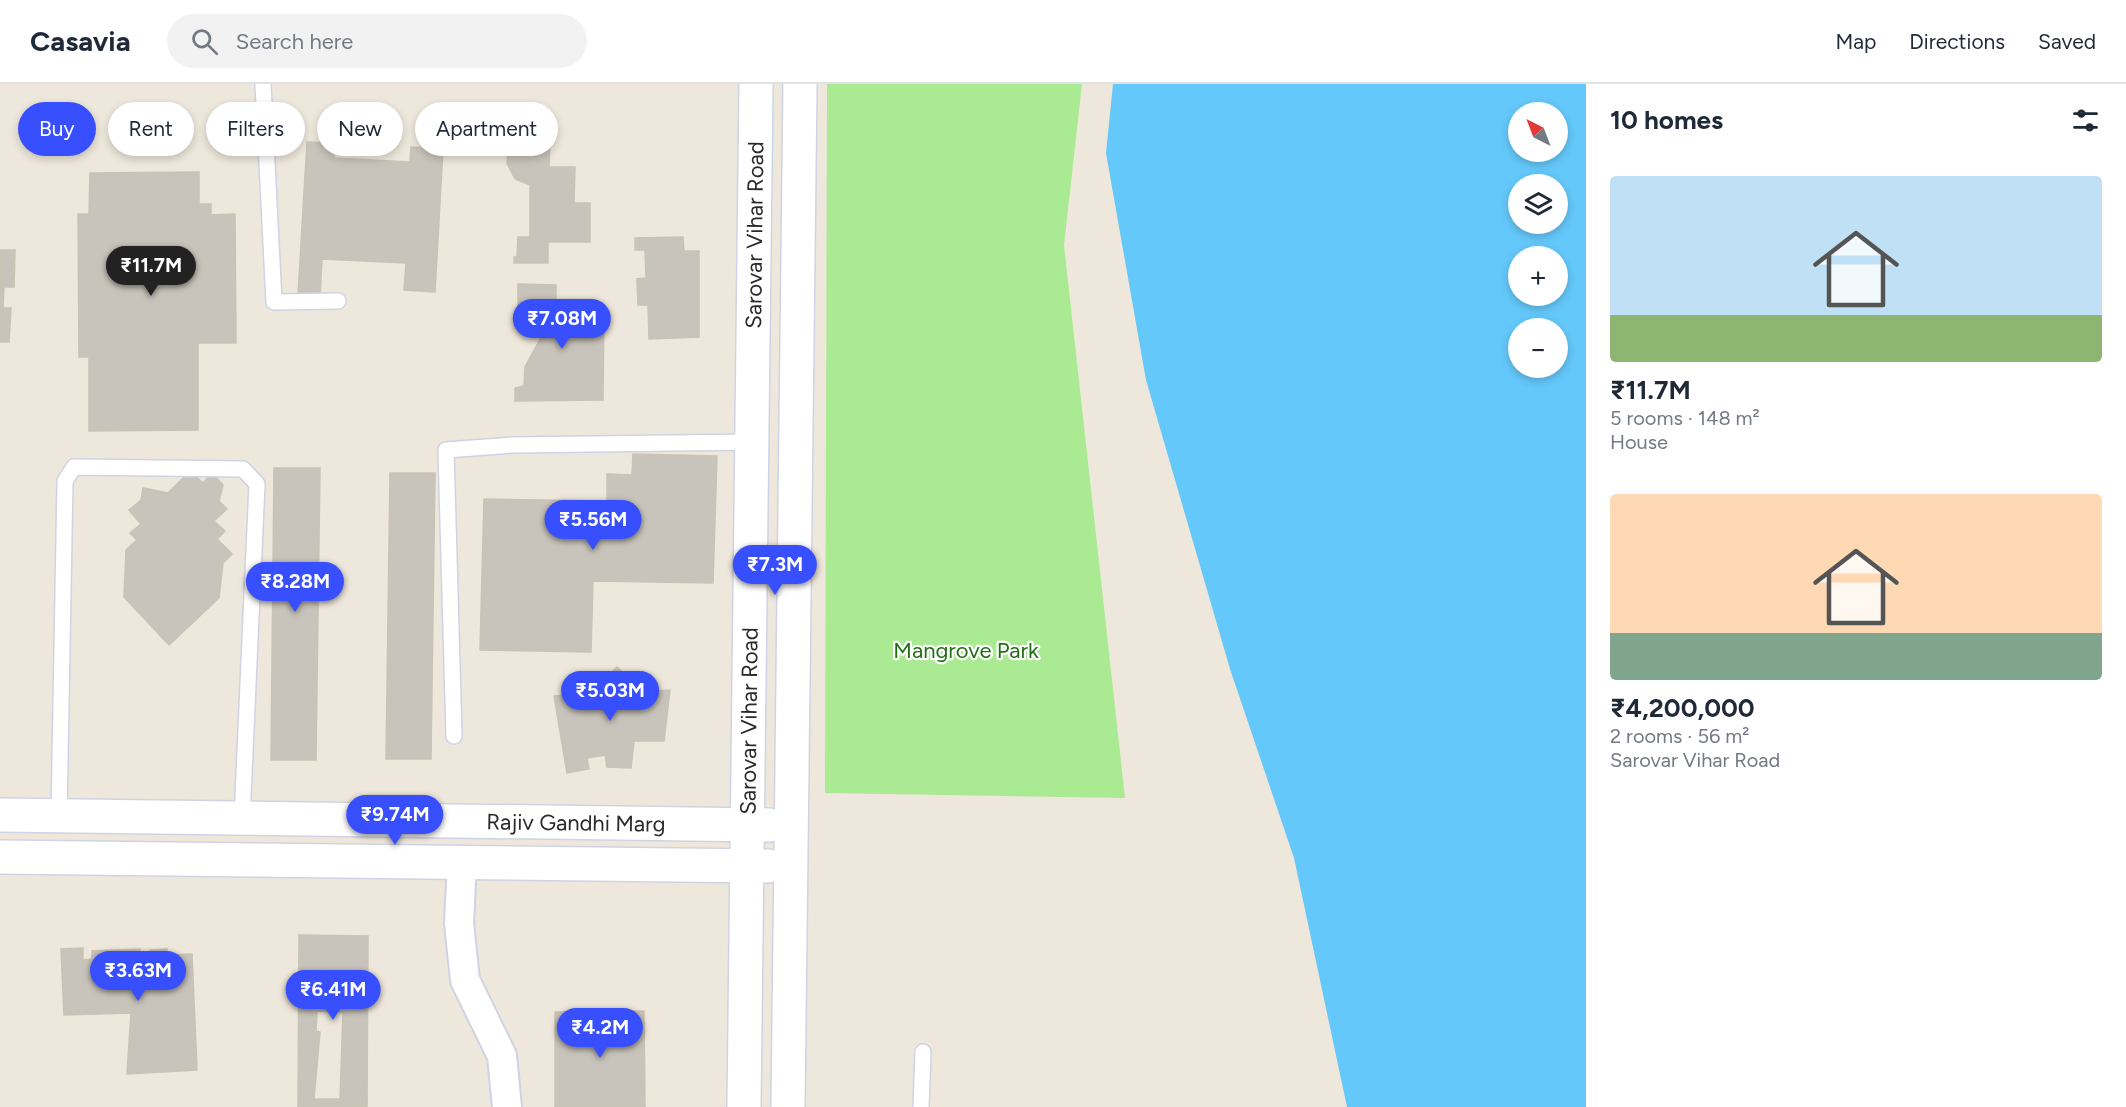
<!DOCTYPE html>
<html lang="en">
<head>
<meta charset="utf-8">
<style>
	:root { --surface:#fff; --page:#f2f2f3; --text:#1f2937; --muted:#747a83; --line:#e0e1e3; --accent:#374fff }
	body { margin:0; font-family:Figtree,sans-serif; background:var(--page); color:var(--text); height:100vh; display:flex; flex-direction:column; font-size:22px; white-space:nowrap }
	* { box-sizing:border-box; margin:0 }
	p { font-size:20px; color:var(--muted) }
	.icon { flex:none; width:33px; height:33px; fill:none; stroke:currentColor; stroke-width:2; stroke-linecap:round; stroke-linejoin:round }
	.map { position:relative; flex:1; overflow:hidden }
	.sheet { display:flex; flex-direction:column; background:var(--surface); width:540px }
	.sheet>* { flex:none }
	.guide { position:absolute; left:18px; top:18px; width:570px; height:54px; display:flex; gap:12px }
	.needle { width:39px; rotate:318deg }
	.fabs { position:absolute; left:1508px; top:18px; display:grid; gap:12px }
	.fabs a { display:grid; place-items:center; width:60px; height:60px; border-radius:50%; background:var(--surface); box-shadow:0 3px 9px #0003; font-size:30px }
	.price { position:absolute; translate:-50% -51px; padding:0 14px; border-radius:21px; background:var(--accent); color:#fff; font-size:20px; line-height:39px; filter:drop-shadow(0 2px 3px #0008) }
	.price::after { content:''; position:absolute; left:50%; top:36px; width:18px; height:14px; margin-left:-9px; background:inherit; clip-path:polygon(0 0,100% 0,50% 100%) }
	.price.current { background:#222; color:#fff }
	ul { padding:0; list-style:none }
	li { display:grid; align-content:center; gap:12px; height:318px; padding:0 24px }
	li span { display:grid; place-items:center; height:186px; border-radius:6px; color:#555 }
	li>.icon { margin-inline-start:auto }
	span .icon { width:108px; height:108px; fill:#fffc; stroke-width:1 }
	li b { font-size:26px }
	h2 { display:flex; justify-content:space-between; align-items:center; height:72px; padding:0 24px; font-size:26px }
	.pill { padding:0 21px; border-radius:27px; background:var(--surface); box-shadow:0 3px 9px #0003; font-size:21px; line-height:54px }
	.pill.current { background:var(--accent); color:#fff }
	header { display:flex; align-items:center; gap:36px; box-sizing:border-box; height:84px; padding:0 30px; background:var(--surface); border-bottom:2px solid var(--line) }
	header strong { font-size:28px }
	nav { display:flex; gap:33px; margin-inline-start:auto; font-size:21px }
	.search { width:420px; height:54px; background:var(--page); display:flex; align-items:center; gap:15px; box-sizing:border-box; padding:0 21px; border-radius:33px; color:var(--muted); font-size:22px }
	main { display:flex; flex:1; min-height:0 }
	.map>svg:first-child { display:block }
</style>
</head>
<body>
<header>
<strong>Casavia</strong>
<div class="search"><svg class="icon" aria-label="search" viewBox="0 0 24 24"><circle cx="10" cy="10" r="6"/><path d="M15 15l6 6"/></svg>Search here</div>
<nav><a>Map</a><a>Directions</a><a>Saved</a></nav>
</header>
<main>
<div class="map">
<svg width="1586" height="1023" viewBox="0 0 1586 1023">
	<rect width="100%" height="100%" fill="#eee7db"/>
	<polygon fill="#aaea92" points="827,0 1082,0 1064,161 1125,714 825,709"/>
	<path fill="#64c8fa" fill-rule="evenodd" d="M1113,0H1586V1023H1347L1294,774L1230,585L1146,296L1106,69ZM1518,28H1557V68H1518ZM1518,100H1557V140H1518ZM1518,172H1557V212H1518ZM1518,244H1557V284H1518Z"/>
	<g fill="#c9c4bb" stroke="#c9c3b4" stroke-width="1.5" fill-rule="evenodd">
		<polygon points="307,58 334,59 334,74 410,78 411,63 443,65 435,208 404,206 406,179 322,175 320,212 298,211"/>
		<polygon points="508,61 550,61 549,83 575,83 574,119 590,119 590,158 548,158 548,179 514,179 514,173 517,173 518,153 530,153 530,101 515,95 507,79"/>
		<polygon points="199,88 199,120 211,120 211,131 235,130 236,259 198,259 198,346 89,347 89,273 79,273 78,130 89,130 90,89"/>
		<polygon points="683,153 684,167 699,167 699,253 649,255 648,221 638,221 637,195 646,194 645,166 635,166 635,154"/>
		<polygon points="0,166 15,166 14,203 4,203 3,224 11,224 9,258 0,258"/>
		<polygon points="518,200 556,201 556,226 604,226 603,316 515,317 515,304 524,302 525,283 540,255 540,236 518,229"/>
		<polygon points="633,370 717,372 713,499 593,497 591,568 480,566 484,415 607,417 607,390 632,391"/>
		<polygon points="274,384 320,384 316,676 271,676"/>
		<polygon points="190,387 203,399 212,389 223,401 219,417 227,425 214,437 225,447 217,455 232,470 223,479 219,514 169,561 124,513 126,466 137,456 130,449 141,440 129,426 141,416 143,404 168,409"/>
		<polygon points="390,389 435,389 431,675 386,675"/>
		<polygon points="617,583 643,608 670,606 664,657 634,657 631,684 607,683 605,671 587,674 589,685 567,689 554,612 588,611"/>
		<path d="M299,851L368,852L367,1023H298ZM317,927L343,928L340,1015H314L320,948L316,947Z"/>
		<polygon points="83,864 83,876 92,875 92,867 140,865 140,873 150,872 150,866 167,865 167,871 192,870 197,986 127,990 131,929 64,931 61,865"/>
		<polygon points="644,927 645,1023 555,1023 555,928"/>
	</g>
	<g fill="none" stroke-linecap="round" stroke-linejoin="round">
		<g stroke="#d0d3e5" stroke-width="18">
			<g id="lane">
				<polyline points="263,0 274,218 338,217"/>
				<polyline points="454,652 446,366 512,361 752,358"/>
				<polyline points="59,732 65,397 74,383 243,385 257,400 242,734"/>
				<polyline points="921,1023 923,968"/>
			</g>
		</g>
		<g stroke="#d0d3e5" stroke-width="32">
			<polyline id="street" points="462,778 459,839 465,896 502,972 507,1023"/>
		</g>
		<g stroke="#d0d3e5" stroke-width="36">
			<g id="secondary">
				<path id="s1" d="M0,731L769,741"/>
				<polyline points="0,773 768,782"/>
				<path id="s2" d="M744,1023L756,0"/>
				<polyline points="788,1023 800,0"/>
			</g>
		</g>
		<use href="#lane" stroke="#fff" stroke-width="15"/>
		<use href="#street" stroke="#fff" stroke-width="28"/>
		<use href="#secondary" stroke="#fff" stroke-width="33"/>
	</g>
	<g text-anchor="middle" stroke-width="4.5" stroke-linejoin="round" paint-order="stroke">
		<g font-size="22" fill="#2a2a2a" stroke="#fff">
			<text dy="8" stroke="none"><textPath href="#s2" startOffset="872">Sarovar Vihar Road</textPath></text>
			<text dy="8" stroke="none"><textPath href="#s2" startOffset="386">Sarovar Vihar Road</textPath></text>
			<text dy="8" stroke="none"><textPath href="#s1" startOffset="576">Rajiv Gandhi Marg</textPath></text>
		</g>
		<g font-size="22" fill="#206f13" stroke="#fff">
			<text x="966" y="574">Mangrove Park</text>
		</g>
	</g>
</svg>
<div class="fabs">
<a><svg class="needle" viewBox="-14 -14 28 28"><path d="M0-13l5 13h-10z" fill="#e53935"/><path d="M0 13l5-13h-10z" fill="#747a83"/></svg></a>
<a><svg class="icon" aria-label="layers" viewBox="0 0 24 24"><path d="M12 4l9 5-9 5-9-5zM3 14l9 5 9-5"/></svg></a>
<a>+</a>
<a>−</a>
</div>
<b class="price current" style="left:151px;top:213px">₹11.7M</b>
<b class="price" style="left:562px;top:266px">₹7.08M</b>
<b class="price" style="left:593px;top:467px">₹5.56M</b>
<b class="price" style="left:775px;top:512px">₹7.3M</b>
<b class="price" style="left:295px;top:529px">₹8.28M</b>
<b class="price" style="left:610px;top:638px">₹5.03M</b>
<b class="price" style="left:395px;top:762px">₹9.74M</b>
<b class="price" style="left:138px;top:918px">₹3.63M</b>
<b class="price" style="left:333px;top:937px">₹6.41M</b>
<b class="price" style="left:600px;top:975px">₹4.2M</b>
<div class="guide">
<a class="pill current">Buy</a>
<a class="pill">Rent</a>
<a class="pill">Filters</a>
<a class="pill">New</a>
<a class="pill">Apartment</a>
</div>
</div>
<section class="sheet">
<h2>10 homes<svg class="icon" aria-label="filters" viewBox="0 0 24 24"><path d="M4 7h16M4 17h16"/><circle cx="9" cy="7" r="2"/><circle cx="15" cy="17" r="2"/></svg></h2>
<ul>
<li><span style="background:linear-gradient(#bfe0f5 75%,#8fb573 0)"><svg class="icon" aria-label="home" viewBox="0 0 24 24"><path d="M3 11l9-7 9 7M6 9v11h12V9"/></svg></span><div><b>₹11.7M</b><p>5 rooms · 148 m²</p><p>House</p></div></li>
<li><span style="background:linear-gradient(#ffd9b3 75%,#7fa58c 0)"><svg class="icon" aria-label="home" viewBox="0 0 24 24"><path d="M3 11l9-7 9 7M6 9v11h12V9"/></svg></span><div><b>₹4,200,000</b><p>2 rooms · 56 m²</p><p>Sarovar Vihar Road</p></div></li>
</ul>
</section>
</main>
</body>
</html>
